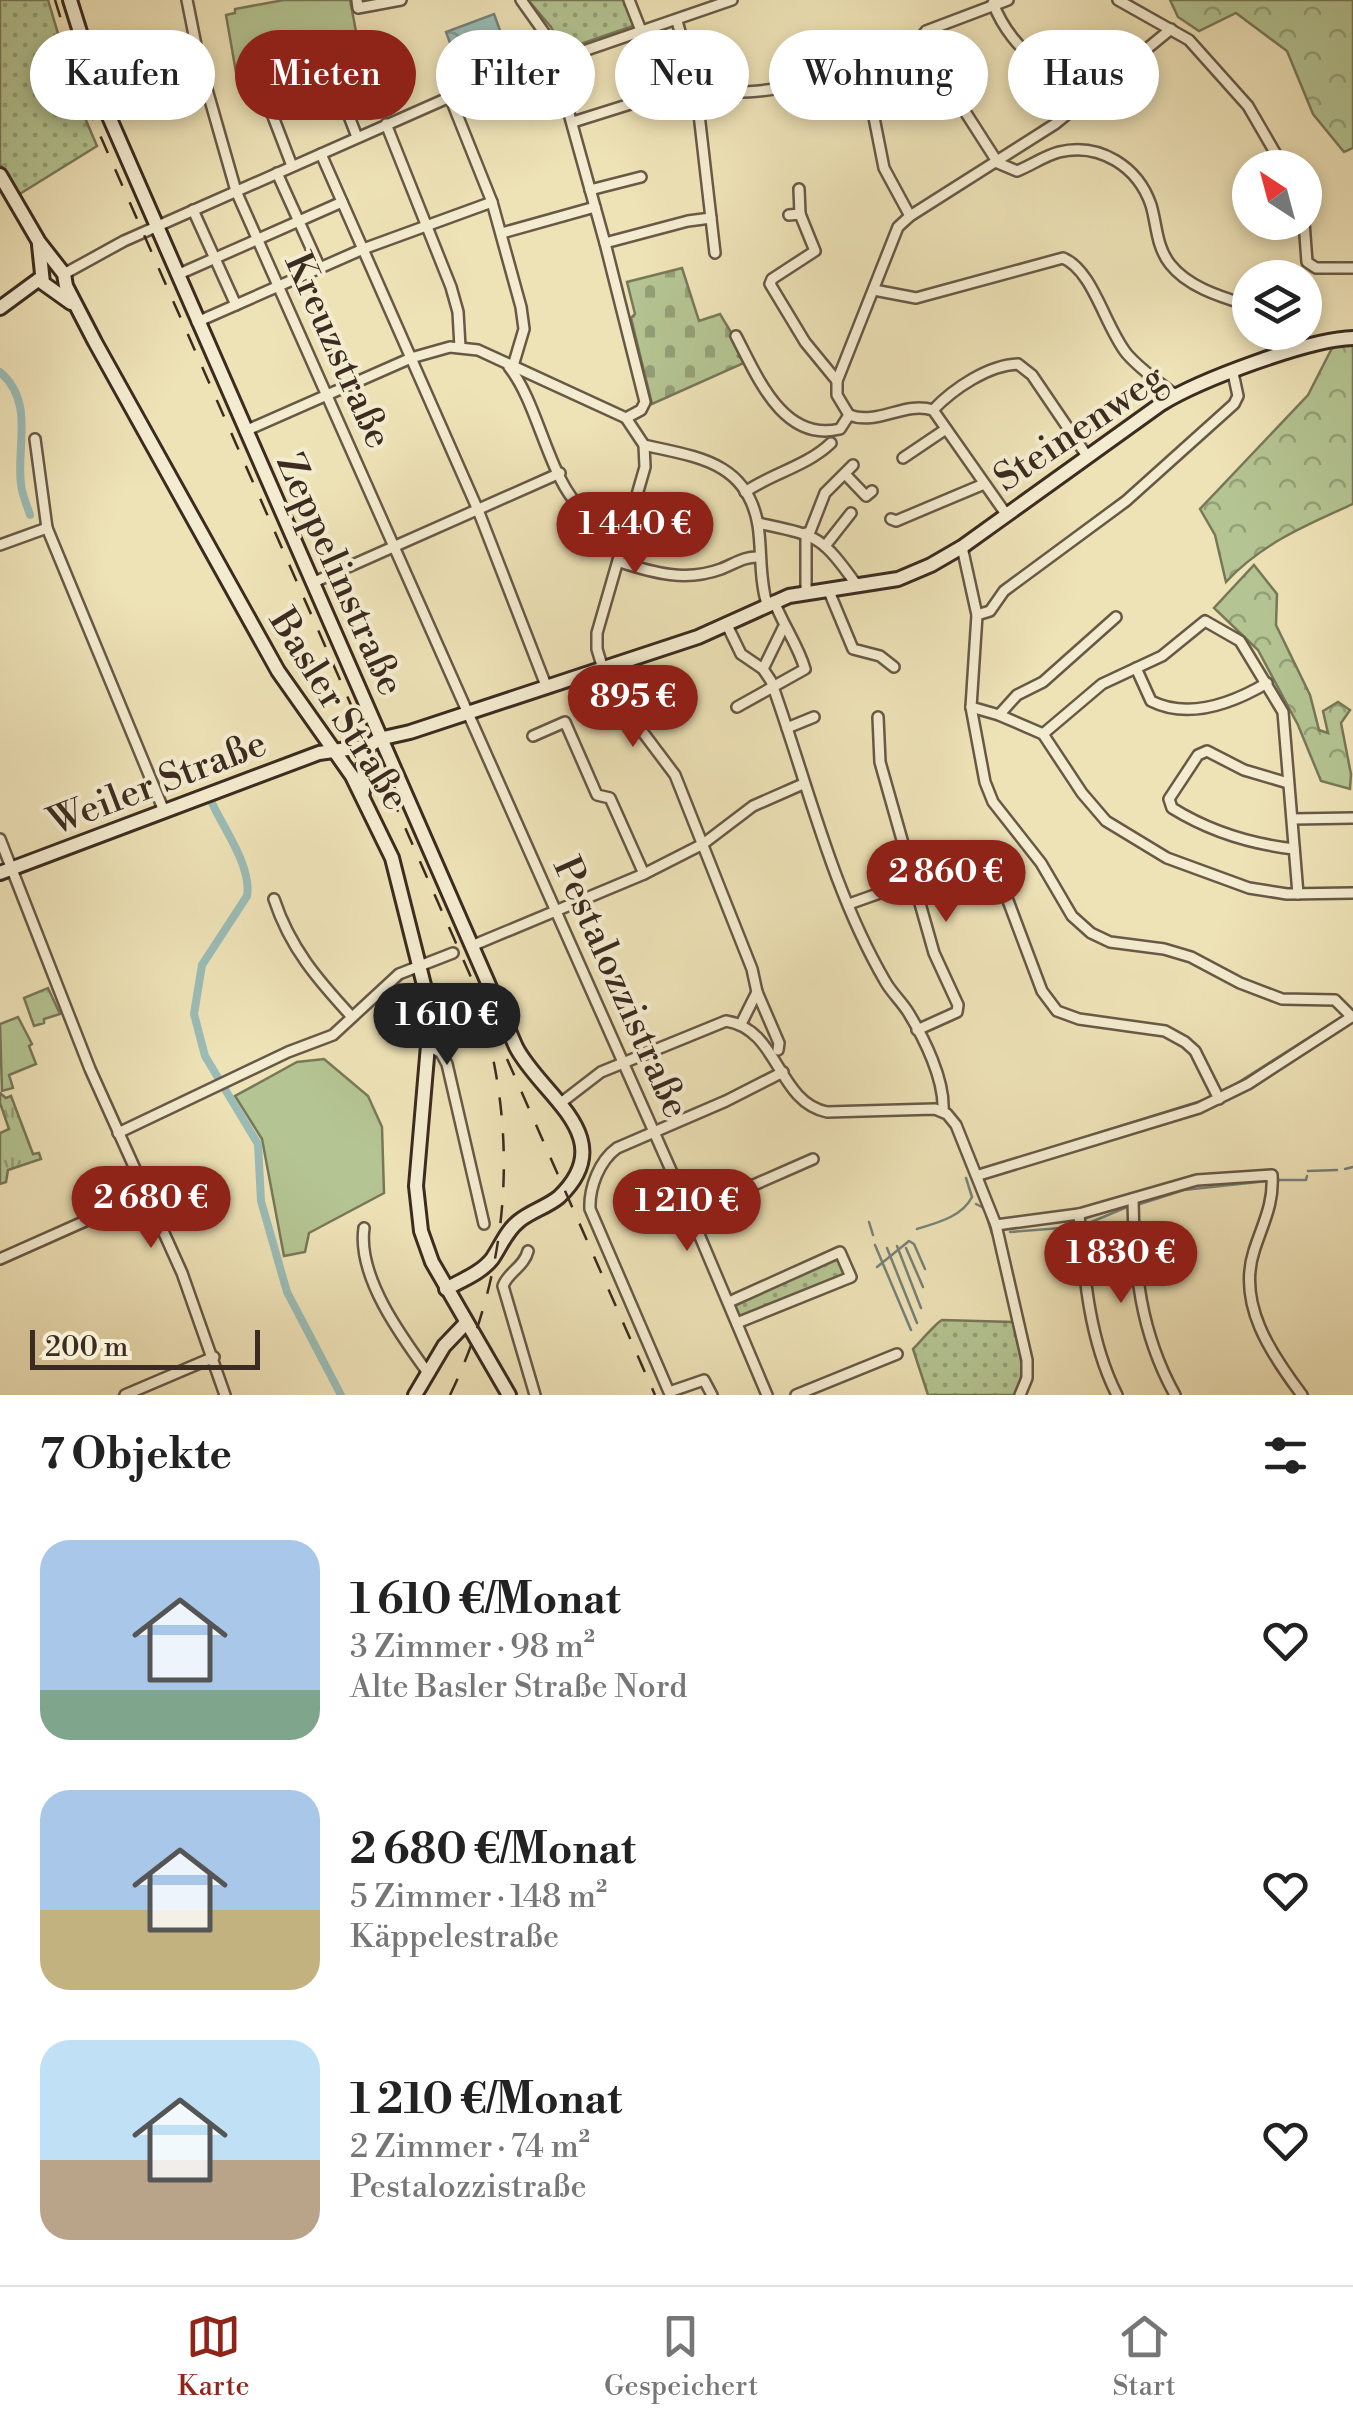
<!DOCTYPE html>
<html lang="de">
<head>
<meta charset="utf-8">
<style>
	:root { --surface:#fff; --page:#f2f2f2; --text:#222; --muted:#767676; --line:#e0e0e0; --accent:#8f2418 }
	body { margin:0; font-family:"Libre Bodoni",serif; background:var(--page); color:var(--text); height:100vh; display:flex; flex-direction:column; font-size:38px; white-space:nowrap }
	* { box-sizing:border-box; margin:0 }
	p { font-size:32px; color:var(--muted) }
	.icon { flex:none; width:55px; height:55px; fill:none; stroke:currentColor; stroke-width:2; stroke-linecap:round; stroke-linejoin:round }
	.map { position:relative; height:1395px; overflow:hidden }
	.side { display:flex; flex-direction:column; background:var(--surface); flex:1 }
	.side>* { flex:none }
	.top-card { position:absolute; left:30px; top:30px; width:1295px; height:90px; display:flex; gap:20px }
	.needle { width:65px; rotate:324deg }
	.buttons { position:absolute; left:1232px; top:150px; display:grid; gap:20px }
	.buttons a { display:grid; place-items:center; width:90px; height:90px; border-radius:50%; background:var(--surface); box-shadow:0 5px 15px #0003; font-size:50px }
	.scale { position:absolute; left:30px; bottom:25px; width:230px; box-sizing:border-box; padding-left:10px; border:5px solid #3b2b20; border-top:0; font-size:28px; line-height:35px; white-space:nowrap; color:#3b2b20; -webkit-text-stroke:8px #f4ecd0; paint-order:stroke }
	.price { position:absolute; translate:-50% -85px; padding:0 22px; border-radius:35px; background:var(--accent); color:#fff; font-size:32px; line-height:65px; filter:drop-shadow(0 2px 5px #0008) }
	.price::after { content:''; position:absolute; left:50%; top:60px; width:30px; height:22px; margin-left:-15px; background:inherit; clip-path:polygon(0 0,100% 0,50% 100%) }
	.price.selected { background:#222; color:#fff }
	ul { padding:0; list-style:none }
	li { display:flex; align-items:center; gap:30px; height:250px; padding:0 40px }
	li span { display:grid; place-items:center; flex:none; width:280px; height:200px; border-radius:30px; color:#555 }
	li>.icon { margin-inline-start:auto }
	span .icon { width:120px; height:120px; fill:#fffc; stroke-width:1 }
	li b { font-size:42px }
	h2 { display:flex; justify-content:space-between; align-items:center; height:120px; padding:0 40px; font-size:42px }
	.chip { padding:0 35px; border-radius:45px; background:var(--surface); box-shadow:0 5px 15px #0003; font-size:35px; line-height:90px }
	.chip.selected { background:var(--accent); color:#fff }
	.tabs { display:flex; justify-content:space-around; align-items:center; height:140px; border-top:2px solid var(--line); background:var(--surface); font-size:28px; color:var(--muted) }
	.tabs a { display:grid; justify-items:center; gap:5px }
	.tabs .selected { color:var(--accent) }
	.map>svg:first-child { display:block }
</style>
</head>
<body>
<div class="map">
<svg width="1353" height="1395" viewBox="0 0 1353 1395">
	<defs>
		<pattern id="grass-tufts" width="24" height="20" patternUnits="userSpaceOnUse" patternTransform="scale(2.5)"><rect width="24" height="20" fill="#b4c492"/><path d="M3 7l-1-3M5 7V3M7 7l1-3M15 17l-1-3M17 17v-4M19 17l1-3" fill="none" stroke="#949f77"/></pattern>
		<pattern id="forest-crowns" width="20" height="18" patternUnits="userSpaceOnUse" patternTransform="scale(2.5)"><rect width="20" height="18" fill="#b4c492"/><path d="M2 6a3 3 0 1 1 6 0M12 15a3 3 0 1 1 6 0" fill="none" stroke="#949f77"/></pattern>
		<pattern id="cemetery-stones" width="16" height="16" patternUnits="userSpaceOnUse" patternTransform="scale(2.5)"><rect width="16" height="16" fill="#b4c492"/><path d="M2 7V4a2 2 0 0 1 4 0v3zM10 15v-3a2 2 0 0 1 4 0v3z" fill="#949f77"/></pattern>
		<pattern id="park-dots" width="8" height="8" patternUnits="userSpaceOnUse" patternTransform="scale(2.5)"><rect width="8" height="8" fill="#b4c492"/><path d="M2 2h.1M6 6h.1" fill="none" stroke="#949f77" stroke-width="1.8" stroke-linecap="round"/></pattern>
		<pattern id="water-waves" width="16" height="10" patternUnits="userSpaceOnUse" patternTransform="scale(2.5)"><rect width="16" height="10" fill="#9bbcb6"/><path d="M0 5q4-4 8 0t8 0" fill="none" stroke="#809994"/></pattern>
	</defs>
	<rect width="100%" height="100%" fill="#eee2b7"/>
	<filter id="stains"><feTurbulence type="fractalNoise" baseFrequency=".002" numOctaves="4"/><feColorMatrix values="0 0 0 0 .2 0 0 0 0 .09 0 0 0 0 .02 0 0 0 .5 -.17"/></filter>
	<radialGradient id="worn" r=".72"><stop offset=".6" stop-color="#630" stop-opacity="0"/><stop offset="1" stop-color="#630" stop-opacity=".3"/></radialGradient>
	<g fill="url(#grass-tufts)" stroke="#787859" stroke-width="2.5">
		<polygon points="48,988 60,1014 44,1019 44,1023 34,1026 24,998"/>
		<polygon points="0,1093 6,1098 11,1096 33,1154 39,1153 41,1159 8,1170 6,1182 0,1184 0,1133 9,1129 0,1103"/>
	</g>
	<g fill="url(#forest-crowns)" stroke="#787859" stroke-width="2.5">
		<polygon points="1170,0 1353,0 1353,148 1344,152 1313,114 1287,51 1236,13 1199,31 1178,17"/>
		<path d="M1334,344L1353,346V504C1306,525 1261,544 1226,582L1215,535L1200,509L1308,395Z"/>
		<polygon points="1254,565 1277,594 1276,625 1310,695 1319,730 1328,733 1323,711 1338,702 1350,710 1341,723 1351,774 1350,789 1321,781 1298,725 1258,650 1214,608"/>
	</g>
	<polygon fill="url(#cemetery-stones)" stroke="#787859" stroke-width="2.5" points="682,268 699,321 720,314 743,352 738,356 746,362 652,404 631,318 635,314 627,282"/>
	<g fill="url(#park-dots)" stroke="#787859" stroke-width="2.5">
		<polygon points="0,0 48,0 79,104 97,146 18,195 0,164"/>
		<polygon points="528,0 625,0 636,25 563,50 551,27"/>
		<polygon points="840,1252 851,1277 737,1323 729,1302"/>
		<path d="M942,1320L1013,1322C1019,1348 1027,1370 1016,1395H928L913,1349C919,1343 937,1322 942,1320Z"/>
	</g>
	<g fill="#b4c492" stroke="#787859" stroke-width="2.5">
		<polygon points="284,0 350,0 358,42 369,41 371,53 237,78 226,15 235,13 235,9"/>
		<polygon points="18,1017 32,1044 29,1046 36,1064 9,1075 13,1088 2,1091 0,1024"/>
		<polygon points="324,1059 368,1096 382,1127 384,1193 309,1233 305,1252 284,1256 262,1139 235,1096 297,1062"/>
	</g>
	<polygon fill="url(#water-waves)" stroke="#75827a" stroke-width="2.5" points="494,14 502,36 454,54 446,32"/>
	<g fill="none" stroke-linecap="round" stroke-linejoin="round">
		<g stroke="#75827a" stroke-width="2.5">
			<polyline points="1231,1087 1340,1018"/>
			<polyline points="986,1168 1204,1100"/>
			<polyline points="1345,1169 1353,1167"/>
			<polyline points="1308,1171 1337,1170"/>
			<polyline points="1278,1180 1306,1180 1307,1176"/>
			<polyline points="976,1204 984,1208 992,1234"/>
			<polyline points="1140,1204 1184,1190 1267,1181"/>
			<polyline points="869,1222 873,1235"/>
			<polyline points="1084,1225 1127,1207"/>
			<path d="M917,1229C936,1223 962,1217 972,1197L966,1178"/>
			<polyline points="1010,1232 1074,1227"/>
			<polyline points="875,1245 911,1330"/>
			<polyline points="897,1246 921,1308"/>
			<polyline points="887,1248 917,1323"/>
			<polyline points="906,1248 923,1287"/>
			<polyline points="877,1267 909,1241 914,1244 925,1269"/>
		</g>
		<g stroke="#9bbcb6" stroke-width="8">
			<path d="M0,372C35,402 16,446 21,484C22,495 27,505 30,515"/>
			<path d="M212,803C224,829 252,867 247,896L202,965L194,1014L205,1056L258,1144L261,1201L287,1292L341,1395"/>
		</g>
		<g stroke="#685946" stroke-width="14">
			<g id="street">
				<polyline points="187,0 200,65 236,191 690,1213 767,1395"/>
				<polyline points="357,0 358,8 401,0"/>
				<polyline points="629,0 642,33"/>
				<polyline points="1118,0 1189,40 1248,106 1284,168"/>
				<path d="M993,3C1002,27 1020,51 1043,65C1060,74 1078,77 1090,94"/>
				<polyline points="677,21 696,88 715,253"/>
				<path d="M922,36L939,71L998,163L1017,171C1032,165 1044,156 1059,152C1100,142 1138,167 1151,205C1157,225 1156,246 1170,264C1187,286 1218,296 1244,304"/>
				<polyline points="330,67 357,137"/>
				<polyline points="259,80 292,166"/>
				<path d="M696,88C737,98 781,88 822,82"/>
				<polyline points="450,97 492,202 521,307 524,329 513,366"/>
				<polyline points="573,122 694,84"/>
				<polyline points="386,124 451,287 458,312 460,347"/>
				<polyline points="321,154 478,510 547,688"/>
				<polyline points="277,173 320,268"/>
				<polyline points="799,189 800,214"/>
				<polyline points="590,190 641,177"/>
				<polyline points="193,210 236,305"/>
				<polyline points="789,215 800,214 815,251 772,279 770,284 805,342 837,381"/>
				<polyline points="910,216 884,168 862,57 922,36 926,31 1008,0"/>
				<polyline points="1304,222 1307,262 1316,268 1353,268"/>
				<polyline points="502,233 595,207"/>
				<polyline points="605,243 688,221 711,218"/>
				<polyline points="64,274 124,241 450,97 732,0"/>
				<polyline points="177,275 342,202"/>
				<path d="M874,290L916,298L1063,258C1093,270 1105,327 1127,354C1141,370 1159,382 1175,395"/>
				<polyline points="197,322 363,249 492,202"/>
				<path d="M736,336C757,376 783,443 840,429L849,415"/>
				<path d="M509,367C539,404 549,482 584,511C595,521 614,523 628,527"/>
				<path d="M933,410C953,389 988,365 1018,364L1032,375L1087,456"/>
				<polyline points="849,415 837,395 837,381 898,227 910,216 1055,124 1171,29"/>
				<path d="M849,415C878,426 904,401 933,410L1006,514"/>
				<polyline points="626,418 644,445 645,467 597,633 597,649 608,686 675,775 752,969 757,992 779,1043 778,1050"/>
				<polyline points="245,431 411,358 450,347 478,350 626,418 641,410 645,402 605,243 548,38 521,0"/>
				<polyline points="35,439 47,528 164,811"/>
				<path d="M644,445C696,457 747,461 758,525C762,551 759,578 767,604"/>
				<polyline points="903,458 946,429"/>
				<polyline points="845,474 866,496 872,491"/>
				<path d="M745,492C773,473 807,466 831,443"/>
				<polyline points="891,519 896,521 984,484"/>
				<path d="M758,523C817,536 820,534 856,584"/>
				<polyline points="806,533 806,592"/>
				<polyline points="809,534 825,493 853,465"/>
				<polyline points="0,545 47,528"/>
				<polyline points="825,546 851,513"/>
				<polyline points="962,547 977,615 971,707 999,715 1043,734 1082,793 1106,821 1167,858 1249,888 1287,894 1353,893"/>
				<path d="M620,562C654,573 686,582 721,569C734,564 745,556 759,557"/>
				<polyline points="312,583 560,473"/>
				<polyline points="828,589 853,649 880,656 894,667"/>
				<polyline points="977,615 990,611 1004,591 1126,501 1234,404 1238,396 1233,373"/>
				<path d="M726,623L741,654L763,669L771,681C807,781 831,888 885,981C891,992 901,1001 908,1012C924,1038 945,1080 943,1111"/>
				<path d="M1136,668L1151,701C1189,720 1233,703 1267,683"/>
				<polyline points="763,669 783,628"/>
				<path d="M737,707L805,669C798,645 783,625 774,601"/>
				<polyline points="971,707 985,782 993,802 1041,863 1072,916 1091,933 1110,942 1164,949 1191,957 1240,983 1282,999 1335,1000 1352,1017"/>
				<polyline points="999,715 1017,695 1043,682 1116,617"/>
				<polyline points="878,717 880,762 934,953 958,1005 957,1012 917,1030"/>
				<polyline points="787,728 814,717"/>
				<polyline points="1043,734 1102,684 1162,656 1205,621 1240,641 1283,712 1298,894"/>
				<polyline points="533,736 565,722 597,795 610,798 644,874"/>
				<path d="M1288,783L1244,770L1207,751L1198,755L1169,799L1172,808C1209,831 1251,844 1294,849"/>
				<polyline points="1293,819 1353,818"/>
				<polyline points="0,839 90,1069 182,1273 225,1395"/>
				<polyline points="1007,898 1042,991 1057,1011 1079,1019 1165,1031 1185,1042 1195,1051 1219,1099"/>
				<path d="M274,899C290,948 318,980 352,1017"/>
				<polyline points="849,904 914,881"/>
				<polyline points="474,945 644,874 703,844 753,806 803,784"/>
				<polyline points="741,1024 757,992"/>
				<polyline points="428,1045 441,1053 447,1064 484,1224"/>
				<path d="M562,1102L601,1072L726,1021C779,1029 777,1102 827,1112L935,1109L947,1114L956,1125L996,1225L1027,1360V1378L1020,1395"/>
				<polyline points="118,1133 288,1052 333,1035 399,974 453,953"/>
				<polyline points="979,1175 1199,1108 1248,1084 1353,1016"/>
				<path d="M1133,1199C1134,1270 1140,1332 1175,1395"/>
				<polyline points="690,1213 813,1159"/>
				<path d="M1079,1214C1084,1275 1089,1340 1117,1395"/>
				<path d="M996,1225L1079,1214L1197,1180L1272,1175C1274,1204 1263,1223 1254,1251C1237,1304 1271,1354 1302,1395"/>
				<path d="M364,1228C357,1276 401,1336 428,1373"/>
				<path d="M528,1251C524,1267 508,1272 503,1286L535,1395"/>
				<polyline points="0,1259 146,1194"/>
				<polyline points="729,1302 840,1252 851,1277 737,1323"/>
				<polyline points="125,1395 214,1357"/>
				<path d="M712,1395L704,1380L669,1392L590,1209C589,1188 599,1161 617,1148L726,1101L783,1072"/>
				<polyline points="796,1395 897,1354"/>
			</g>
		</g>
		<g stroke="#3b2b20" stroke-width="18">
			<g id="secondary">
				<path d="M70,0L100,96L516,1047C541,1096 622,1137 559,1197C547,1207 531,1211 519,1221C506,1231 501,1246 492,1259C481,1273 462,1280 446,1289"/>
				<polyline points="0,175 39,242 64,274 66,286 95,342 278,671 352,776 392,858 428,1001 428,1045 416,1186 421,1231 432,1262 509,1395"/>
				<polyline points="39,245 43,283 71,303"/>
				<polyline points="0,308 42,277"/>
				<polyline points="363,792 364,747"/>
				<path d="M0,873L319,753L369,746L379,739L410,732L698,637L789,596L898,579L931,565L962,547L1161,404C1200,380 1309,339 1353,338"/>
				<polyline points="415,1395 444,1346 466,1323"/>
			</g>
		</g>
		<use href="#street" stroke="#f4ecd0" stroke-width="9"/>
		<use href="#secondary" stroke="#f4ecd0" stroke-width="12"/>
		<g stroke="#3b2b20" stroke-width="2.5" stroke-dasharray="18 18" stroke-linecap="butt">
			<polyline points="55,0 89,110 655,1395"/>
			<path d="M450,1395C503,1285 518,1164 490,1045"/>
		</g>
	</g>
	<g text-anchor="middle" stroke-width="8" stroke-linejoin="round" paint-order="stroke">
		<g font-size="38" fill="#3b2b20" stroke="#f4ecd0">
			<text transform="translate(339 350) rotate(66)" y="13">Kreuzstraße</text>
			<text transform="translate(1079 427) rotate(-34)" y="13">Steinenweg</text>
			<text transform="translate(341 574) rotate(66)" y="13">Zeppelinstraße</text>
			<text transform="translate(340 709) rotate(58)" y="13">Basler Straße</text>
			<text transform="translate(157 782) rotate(-21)" y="13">Weiler Straße</text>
			<text transform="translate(622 987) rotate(66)" y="13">Pestalozzistraße</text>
		</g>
	</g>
	<rect width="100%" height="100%" filter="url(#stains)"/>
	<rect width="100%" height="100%" fill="url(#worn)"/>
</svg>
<div class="buttons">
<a><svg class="needle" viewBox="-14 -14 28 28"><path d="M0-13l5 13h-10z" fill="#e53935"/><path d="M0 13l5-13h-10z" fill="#767676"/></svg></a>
<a><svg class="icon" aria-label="layers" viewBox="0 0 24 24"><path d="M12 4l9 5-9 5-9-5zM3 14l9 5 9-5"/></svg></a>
</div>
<div class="scale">200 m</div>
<b class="price" style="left:635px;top:577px">1 440 €</b>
<b class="price" style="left:633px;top:750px">895 €</b>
<b class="price" style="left:946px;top:925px">2 860 €</b>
<b class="price selected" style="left:447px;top:1068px">1 610 €</b>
<b class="price" style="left:151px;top:1251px">2 680 €</b>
<b class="price" style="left:687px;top:1254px">1 210 €</b>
<b class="price" style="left:1121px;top:1306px">1 830 €</b>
<div class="top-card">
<a class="chip">Kaufen</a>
<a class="chip selected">Mieten</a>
<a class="chip">Filter</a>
<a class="chip">Neu</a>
<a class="chip">Wohnung</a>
<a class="chip">Haus</a>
</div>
</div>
<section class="side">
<h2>7 Objekte<svg class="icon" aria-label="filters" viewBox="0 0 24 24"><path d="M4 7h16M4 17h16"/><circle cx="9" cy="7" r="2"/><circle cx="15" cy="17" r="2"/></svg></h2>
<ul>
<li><span style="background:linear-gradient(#a9c7e8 75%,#7fa58c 0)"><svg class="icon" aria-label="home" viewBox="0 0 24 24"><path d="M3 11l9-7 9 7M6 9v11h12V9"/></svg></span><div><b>1 610 €/Monat</b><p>3 Zimmer · 98 m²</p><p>Alte Basler Straße Nord</p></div><svg class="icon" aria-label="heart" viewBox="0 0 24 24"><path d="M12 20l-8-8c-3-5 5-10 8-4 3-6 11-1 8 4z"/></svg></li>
<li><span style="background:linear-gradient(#a9c7e8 60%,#c2b280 0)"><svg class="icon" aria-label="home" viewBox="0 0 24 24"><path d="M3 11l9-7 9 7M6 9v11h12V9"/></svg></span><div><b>2 680 €/Monat</b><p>5 Zimmer · 148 m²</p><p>Käppelestraße</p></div><svg class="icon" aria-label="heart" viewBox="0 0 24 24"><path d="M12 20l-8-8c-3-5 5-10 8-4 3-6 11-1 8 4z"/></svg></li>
<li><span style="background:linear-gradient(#bfe0f5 60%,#b9a48a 0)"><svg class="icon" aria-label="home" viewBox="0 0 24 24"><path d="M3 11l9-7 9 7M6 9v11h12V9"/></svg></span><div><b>1 210 €/Monat</b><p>2 Zimmer · 74 m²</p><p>Pestalozzistraße</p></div><svg class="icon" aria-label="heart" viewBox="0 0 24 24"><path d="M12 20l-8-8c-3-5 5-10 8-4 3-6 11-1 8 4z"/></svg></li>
</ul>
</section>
<nav class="tabs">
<a class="selected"><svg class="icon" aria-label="map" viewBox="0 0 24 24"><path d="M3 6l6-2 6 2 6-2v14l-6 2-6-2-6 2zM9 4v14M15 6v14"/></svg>Karte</a>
<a><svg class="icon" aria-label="saved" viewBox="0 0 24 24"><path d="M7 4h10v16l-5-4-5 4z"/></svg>Gespeichert</a>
<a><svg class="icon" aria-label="home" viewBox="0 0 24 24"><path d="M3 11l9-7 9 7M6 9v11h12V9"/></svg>Start</a>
</nav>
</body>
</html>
